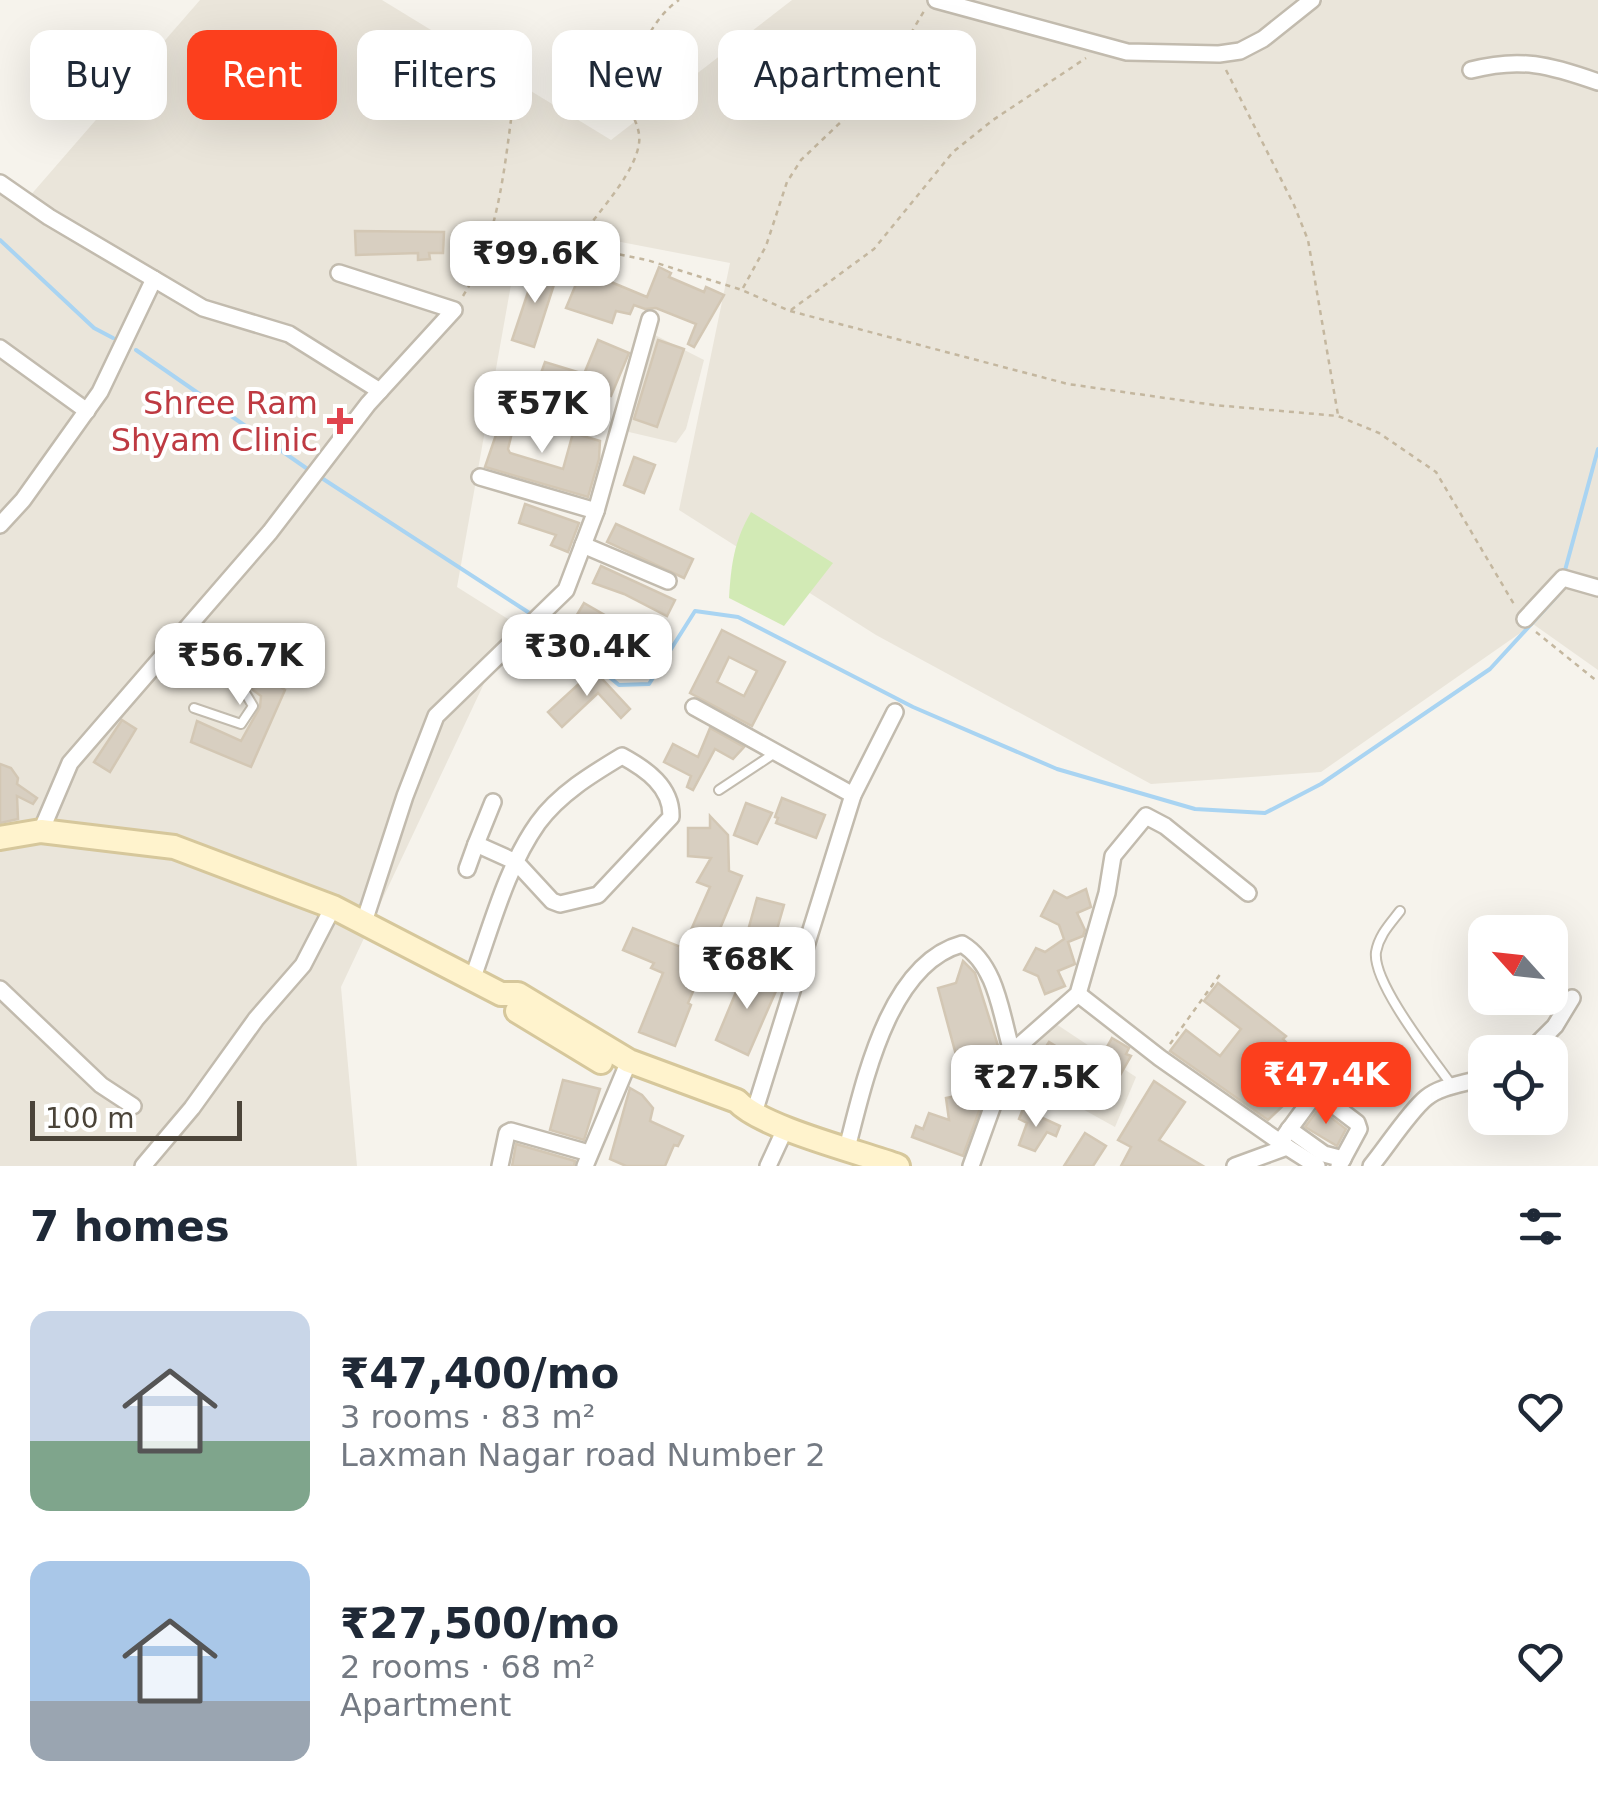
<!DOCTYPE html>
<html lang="en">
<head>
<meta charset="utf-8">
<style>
	:root { --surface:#fff; --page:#f2f2f3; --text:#1f2937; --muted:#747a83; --accent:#fc3f1d }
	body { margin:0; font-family:"DejaVu Sans",sans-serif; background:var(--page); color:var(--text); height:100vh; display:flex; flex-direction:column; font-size:38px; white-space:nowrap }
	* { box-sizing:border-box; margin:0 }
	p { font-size:32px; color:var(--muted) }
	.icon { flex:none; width:55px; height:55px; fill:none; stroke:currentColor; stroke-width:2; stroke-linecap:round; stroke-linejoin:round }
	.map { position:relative; height:1166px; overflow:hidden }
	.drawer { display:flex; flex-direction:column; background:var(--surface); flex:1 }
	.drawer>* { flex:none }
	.top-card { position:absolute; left:30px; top:30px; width:1000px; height:90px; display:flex; gap:20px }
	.needle { width:65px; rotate:297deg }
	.controls { position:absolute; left:1468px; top:915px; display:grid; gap:20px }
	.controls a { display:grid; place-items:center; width:100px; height:100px; border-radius:20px; background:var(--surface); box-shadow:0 10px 40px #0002; font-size:50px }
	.scale { position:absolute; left:30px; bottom:25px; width:212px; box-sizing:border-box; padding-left:10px; border:5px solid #4b4439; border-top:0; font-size:28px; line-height:35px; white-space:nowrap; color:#4b4439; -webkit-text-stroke:8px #fff; paint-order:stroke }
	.price { position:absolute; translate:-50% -85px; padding:0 22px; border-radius:20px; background:#fff; color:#222; font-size:32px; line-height:65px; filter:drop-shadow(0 2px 5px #0008) }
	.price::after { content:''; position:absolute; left:50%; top:60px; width:30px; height:22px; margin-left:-15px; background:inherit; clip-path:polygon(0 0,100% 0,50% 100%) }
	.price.on { background:var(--accent); color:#fff }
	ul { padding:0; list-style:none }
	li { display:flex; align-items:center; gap:30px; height:250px; padding:0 30px }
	li span { display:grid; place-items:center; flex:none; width:280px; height:200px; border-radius:20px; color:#555 }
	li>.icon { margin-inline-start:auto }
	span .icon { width:120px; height:120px; fill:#fffc; stroke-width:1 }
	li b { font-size:42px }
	h2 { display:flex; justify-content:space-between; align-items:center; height:120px; padding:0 30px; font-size:42px }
	.tag { padding:0 35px; border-radius:20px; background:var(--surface); box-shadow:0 10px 40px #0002; font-size:35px; line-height:90px }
	.tag.on { background:var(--accent); color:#fff }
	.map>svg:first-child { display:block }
</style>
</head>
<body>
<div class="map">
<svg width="1598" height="1166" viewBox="0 0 1598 1166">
	<rect width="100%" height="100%" fill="#f6f3ec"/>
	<g fill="#eae5da">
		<polygon points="200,0 382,0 611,140 792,0 1295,0 1316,5 1323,0 1598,0 1598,670 1533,624 1321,772 1151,784 876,635 679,510 730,263 522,223 457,587 513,622 341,987 357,1166 0,1166 0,178 29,197"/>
		<polygon points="655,335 704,360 686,429 676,443 629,432 627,425"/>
		<polygon points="1047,1018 1136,1077 1115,1127 1023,1076"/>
	</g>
	<path fill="#d2eab5" d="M751,512L833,563L784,626L729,598C731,565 734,541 751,512Z"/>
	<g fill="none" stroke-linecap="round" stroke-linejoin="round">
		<g stroke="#a9d4f2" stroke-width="4">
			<polyline points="0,240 94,328 113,338"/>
			<polyline points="136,350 309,470"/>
			<polyline points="317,475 531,614"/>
			<polyline points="1564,574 1598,449"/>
			<polyline points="543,622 619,685 649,684 695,611 738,617 913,707 1057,769 1195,809 1265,813 1321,784 1490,669 1558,595 1560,588"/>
		</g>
	</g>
	<g fill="#d8cfc1" stroke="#d3c7b4" stroke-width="2.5" fill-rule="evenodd">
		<polygon points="355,231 444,232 443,253 429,253 430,259 418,260 418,253 356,255"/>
		<polygon points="537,265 558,272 534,347 512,340"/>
		<polygon points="659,267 671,273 669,277 704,292 706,287 724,295 694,347 688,344 696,324 656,308 645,309 634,305 630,314 616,311 612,323 566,308 582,270 647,297"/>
		<polygon points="598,340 629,353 611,396 584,385 578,402 536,387 545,362 584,374"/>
		<polygon points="658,340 684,349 657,427 634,419"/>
		<polygon points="500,394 520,400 508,449 510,453 563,469 573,433 600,441 599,459 588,497 485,467 498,429 490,427"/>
		<polygon points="634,457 655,465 644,493 624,485"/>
		<polygon points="525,504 579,523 568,552 551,545 556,535 519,523"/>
		<polygon points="616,524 693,559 684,578 607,542"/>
		<polygon points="601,566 675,600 667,616 624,594 593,583"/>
		<polygon points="584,603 622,625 609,647 572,623"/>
		<path d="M722,630L785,662L752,726L690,693ZM729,657L757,671L744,696L717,682Z"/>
		<polygon points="209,636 285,690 251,767 191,742 197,721 241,741 260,707 261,696 200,650"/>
		<polygon points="594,670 630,709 621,718 598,693 562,727 548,712"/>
		<polygon points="122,720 136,729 110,772 94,762"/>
		<polygon points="710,728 744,747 733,759 715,749 693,790 687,787 691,776 664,762 673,744 698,757"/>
		<polygon points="0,764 11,768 18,778 17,784 37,798 33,804 17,796 18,819 0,823"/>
		<polygon points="782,798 825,815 816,838 776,823 778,818 775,817"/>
		<polygon points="746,803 772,813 757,844 734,835"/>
		<polygon points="710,816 728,835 729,871 742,876 714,943 708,942 706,948 711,950 688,1003 691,1005 675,1046 639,1032 663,973 651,968 654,963 623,950 633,928 683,948 710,887 697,882 711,858 688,856 688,828 710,828"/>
		<polygon points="1086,889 1091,907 1077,913 1085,930 1083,936 1068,942 1075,964 1058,971 1065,986 1045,994 1038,976 1024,970 1036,948 1045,952 1064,939 1059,925 1041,916 1054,891 1067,898"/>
		<polygon points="757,898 784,905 776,933 796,938 789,963 767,957 769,950 764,948 763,938 747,934"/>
		<polygon points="963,961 975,973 1000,1052 992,1073 979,1085 987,1089 963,1156 912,1137 916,1126 923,1129 929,1113 949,1120 946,1098 956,1096 963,1081 938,988 956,983"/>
		<polygon points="746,968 779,984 748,1055 716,1040"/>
		<polygon points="1218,983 1286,1036 1283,1039 1320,1077 1298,1099 1289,1100 1268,1120 1170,1051 1186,1030 1220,1056 1241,1029 1204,1001"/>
		<polygon points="1112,1038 1129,1048 1126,1054 1131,1056 1102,1107 1034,1065 1049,1042 1094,1070"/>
		<polygon points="563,1080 600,1089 584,1140 550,1130"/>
		<polygon points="1154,1081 1185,1102 1159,1140 1203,1166 1121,1166 1131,1147 1118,1140"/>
		<polygon points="630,1088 642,1095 653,1108 650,1121 683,1136 678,1146 674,1145 665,1166 626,1166 610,1159"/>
		<polygon points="1319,1108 1346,1129 1337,1146 1305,1127"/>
		<polygon points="1023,1109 1060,1126 1056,1136 1047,1132 1035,1151 1019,1145 1027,1123 1019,1119"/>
		<polygon points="1085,1133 1106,1146 1093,1166 1064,1166"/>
		<polygon points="516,1144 575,1161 574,1166 512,1166"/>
	</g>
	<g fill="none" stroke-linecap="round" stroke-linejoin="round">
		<g stroke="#c2bbae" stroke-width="12">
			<g id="lane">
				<polyline points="175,642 244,691 253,706 241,724 194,708"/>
				<polyline points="719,790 775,753"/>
				<path d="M1400,911C1390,924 1379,935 1376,952C1372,983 1434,1060 1453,1087"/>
			</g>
		</g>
		<g stroke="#c2bbae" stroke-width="20">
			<g id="street">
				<polyline points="936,0 1127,52 1219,54 1240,51 1263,39 1312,0"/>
				<path d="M1471,70C1520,57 1550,65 1598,82"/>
				<polyline points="0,183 49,217 203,308 289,334 380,391"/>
				<polyline points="0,348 87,411"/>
				<polyline points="480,477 596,511"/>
				<polyline points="0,525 23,500 100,392 154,279"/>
				<polyline points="583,545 668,581"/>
				<polyline points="1525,619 1563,578 1598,588"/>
				<polyline points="694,707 853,795"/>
				<polyline points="41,831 70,763 270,532 368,404 454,310 339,273"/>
				<polyline points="467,869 476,844"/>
				<polyline points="364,922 405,796 436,716 566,590 596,511 650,319"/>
				<path d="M472,980C491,928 506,868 538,823C559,794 592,774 622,756C646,769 672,787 671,817L598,895L560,904L552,901L516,862L476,844L493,802"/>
				<polyline points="0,989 101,1085 133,1106"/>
				<polyline points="1078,994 1160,1058 1287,1147"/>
				<polyline points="1529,1052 1555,1026 1572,998"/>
				<polyline points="754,1113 853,795 895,712"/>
				<polyline points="1289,1129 1324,1154 1343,1159"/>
				<polyline points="1280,1142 1313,1097 1319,1094 1357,1123 1359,1129 1339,1166"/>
				<path d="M847,1148C864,1083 888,964 962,944C997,965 1001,1015 1012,1052"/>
				<polyline points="143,1166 192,1108 256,1019 303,965 333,907"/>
				<polyline points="500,1166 507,1133 511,1131 589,1153"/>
				<polyline points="585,1166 629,1061"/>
				<polyline points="768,1166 786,1127"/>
				<polyline points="971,1166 1012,1052 1078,994 1107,893 1113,856 1146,816 1165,826 1248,893"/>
				<polyline points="1235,1166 1287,1147 1317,1166"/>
				<path d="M1371,1166C1386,1148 1409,1112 1426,1098C1442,1085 1466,1084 1485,1077"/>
			</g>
		</g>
		<g stroke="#d6c79b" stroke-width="28">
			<g id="secondary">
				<path d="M0,838L41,831L174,847L333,907L501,994H518L629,1061L737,1101C762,1128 860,1152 898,1166"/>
				<polyline points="517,1011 601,1062"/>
			</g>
		</g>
		<g stroke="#c4b79f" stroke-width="2.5" stroke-dasharray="5 5" stroke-linecap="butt">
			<polyline points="1226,70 1294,205 1308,240 1338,415"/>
			<polyline points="491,238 574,245 647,260 742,290 790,311 1068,384 1214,405 1338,416 1379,433 1436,472 1515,606"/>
			<path d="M575,244C593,218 644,166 639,134C637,121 629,109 625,96C635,63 649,20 679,0"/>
			<polyline points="743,288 766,246 787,182 801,160 843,120 866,88 897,57 924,11"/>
			<path d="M463,296C502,234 505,155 516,84"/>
			<polyline points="791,310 874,249 953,152 993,120 1086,58"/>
			<polyline points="1536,632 1598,682"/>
			<polyline points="1170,1044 1221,973"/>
		</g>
		<use href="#lane" stroke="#fff" stroke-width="8"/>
		<use href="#street" stroke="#fff" stroke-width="15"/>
		<use href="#secondary" stroke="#fff3cd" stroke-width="22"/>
	</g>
	<path fill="#e0444e" stroke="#fff" stroke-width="4" d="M335 406h10v10h10v10h-10v10h-10v-10h-10v-10h10z"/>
	<g text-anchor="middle" stroke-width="8" stroke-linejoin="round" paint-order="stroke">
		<g font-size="32" fill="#be3a42" stroke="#fff" text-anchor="end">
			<text x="318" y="414">Shree Ram<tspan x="318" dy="37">Shyam Clinic</tspan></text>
		</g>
	</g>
</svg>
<div class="controls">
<a><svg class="needle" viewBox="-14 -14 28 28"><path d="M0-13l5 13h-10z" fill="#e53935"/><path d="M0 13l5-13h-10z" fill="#747a83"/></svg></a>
<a><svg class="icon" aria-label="locate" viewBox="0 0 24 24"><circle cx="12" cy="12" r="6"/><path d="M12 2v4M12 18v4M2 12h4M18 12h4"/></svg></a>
</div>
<div class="scale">100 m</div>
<b class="price" style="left:535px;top:306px">₹99.6K</b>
<b class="price" style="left:542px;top:456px">₹57K</b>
<b class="price" style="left:587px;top:699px">₹30.4K</b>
<b class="price" style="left:240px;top:708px">₹56.7K</b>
<b class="price" style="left:747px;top:1012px">₹68K</b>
<b class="price on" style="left:1326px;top:1127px">₹47.4K</b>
<b class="price" style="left:1036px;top:1130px">₹27.5K</b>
<div class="top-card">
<a class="tag">Buy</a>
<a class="tag on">Rent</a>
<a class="tag">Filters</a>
<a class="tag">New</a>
<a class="tag">Apartment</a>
</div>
</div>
<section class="drawer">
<h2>7 homes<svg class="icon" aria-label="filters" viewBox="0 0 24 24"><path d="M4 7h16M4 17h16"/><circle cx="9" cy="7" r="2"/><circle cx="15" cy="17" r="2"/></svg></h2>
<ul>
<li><span style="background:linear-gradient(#c9d6e8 65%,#7fa58c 0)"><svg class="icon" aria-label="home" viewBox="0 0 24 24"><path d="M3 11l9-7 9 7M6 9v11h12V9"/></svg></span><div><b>₹47,400/mo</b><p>3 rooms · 83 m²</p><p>Laxman Nagar road Number 2</p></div><svg class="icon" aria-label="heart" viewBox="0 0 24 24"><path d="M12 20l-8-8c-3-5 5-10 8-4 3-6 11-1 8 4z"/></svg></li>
<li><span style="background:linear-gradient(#a9c7e8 70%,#9aa5b1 0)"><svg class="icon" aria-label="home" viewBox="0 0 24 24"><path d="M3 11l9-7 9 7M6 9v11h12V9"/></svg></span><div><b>₹27,500/mo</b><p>2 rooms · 68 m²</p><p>Apartment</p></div><svg class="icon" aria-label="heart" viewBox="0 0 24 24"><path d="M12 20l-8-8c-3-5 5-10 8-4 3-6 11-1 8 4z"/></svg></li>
</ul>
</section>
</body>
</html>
